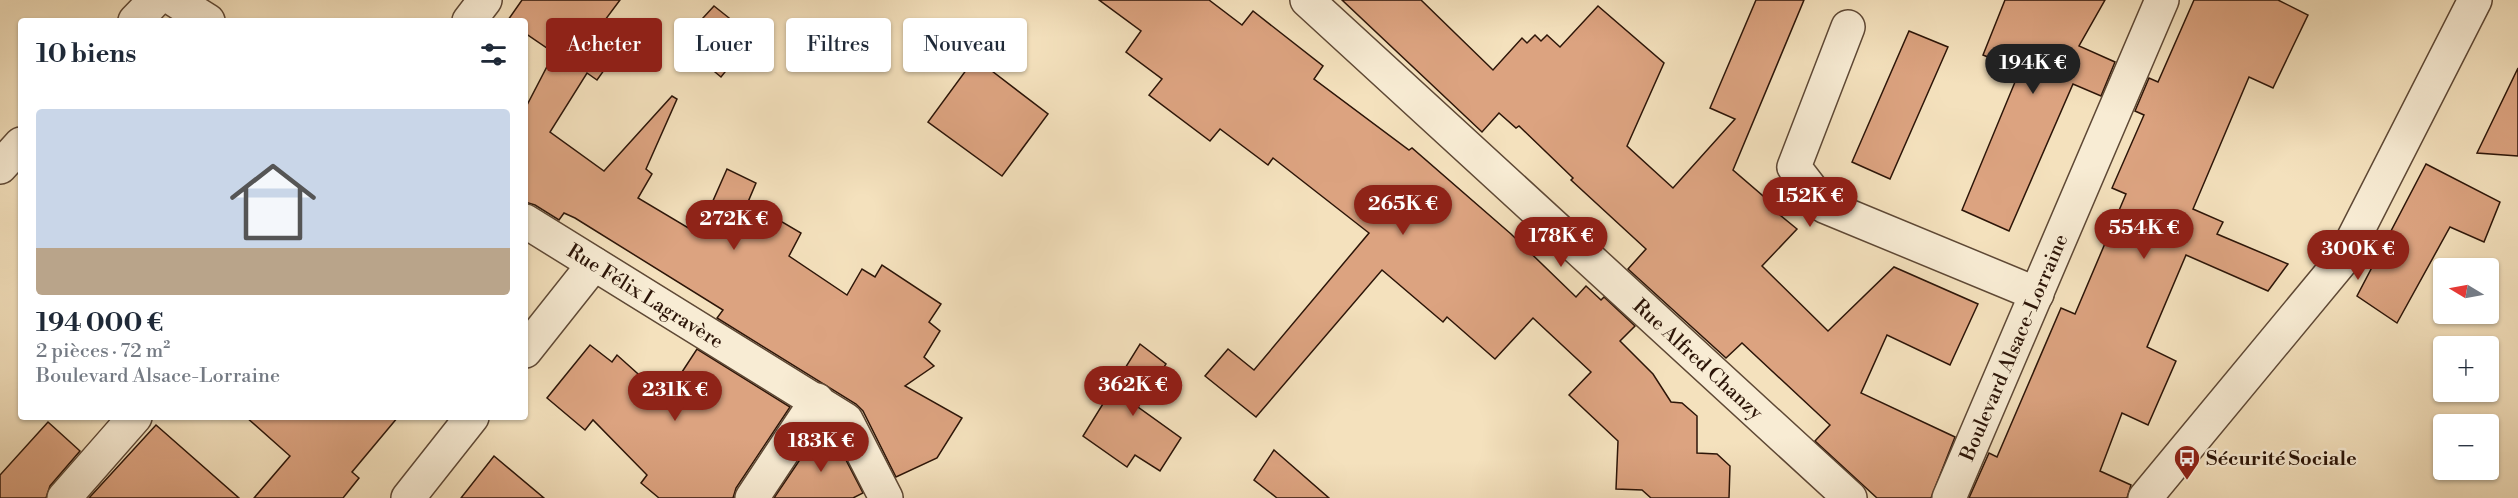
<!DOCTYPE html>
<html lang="fr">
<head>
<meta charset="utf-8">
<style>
	:root { --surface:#fff; --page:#f6f6f7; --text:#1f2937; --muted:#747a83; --accent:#8f2418 }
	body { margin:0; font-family:"Libre Bodoni",serif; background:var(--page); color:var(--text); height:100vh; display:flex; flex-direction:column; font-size:22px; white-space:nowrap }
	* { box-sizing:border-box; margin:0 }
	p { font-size:20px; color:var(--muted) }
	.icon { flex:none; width:33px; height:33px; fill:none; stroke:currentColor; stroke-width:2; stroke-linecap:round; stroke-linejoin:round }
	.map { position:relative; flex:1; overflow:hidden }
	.side { position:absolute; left:18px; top:18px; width:510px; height:402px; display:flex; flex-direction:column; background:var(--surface); border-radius:6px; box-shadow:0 2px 4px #0004 }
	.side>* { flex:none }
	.hud { position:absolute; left:546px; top:18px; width:570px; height:54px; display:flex; gap:12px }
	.needle { width:39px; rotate:280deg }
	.buttons { position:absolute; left:2433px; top:258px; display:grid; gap:12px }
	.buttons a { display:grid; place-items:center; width:66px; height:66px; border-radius:6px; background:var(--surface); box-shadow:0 2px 4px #0004; font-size:30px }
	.price { position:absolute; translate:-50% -51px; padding:0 14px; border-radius:21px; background:var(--accent); color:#fff; font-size:20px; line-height:39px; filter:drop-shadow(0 2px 3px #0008) }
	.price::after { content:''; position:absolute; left:50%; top:36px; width:18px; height:14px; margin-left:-9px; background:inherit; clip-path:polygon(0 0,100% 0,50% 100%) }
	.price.on { background:#222; color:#fff }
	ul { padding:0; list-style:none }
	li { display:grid; align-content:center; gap:12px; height:318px; padding:0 18px }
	li span { display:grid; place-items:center; height:186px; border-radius:6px; color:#555 }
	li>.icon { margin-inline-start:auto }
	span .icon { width:108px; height:108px; fill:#fffc; stroke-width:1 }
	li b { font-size:26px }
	h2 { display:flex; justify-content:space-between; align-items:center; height:72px; padding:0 18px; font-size:26px }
	.tag { padding:0 21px; border-radius:6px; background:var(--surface); box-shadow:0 2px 4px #0004; font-size:21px; line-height:54px }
	.tag.on { background:var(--accent); color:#fff }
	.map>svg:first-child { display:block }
</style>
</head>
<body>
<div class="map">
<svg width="2518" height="498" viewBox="0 0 2518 498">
	<rect width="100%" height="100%" fill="#f4e1bd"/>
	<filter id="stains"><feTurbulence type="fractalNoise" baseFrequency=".00333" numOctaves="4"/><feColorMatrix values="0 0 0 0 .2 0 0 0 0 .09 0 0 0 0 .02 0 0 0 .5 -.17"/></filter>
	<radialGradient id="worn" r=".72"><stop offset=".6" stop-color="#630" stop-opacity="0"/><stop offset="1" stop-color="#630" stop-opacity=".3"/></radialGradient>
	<g fill="#dca380" stroke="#2c1508" stroke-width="1.5">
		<polygon points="522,0 620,0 602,24 625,41 597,80 587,73 550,132 604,171 672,96 677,99 646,169 652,174 638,198 690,229 697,216 704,221 727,169 756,183 748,202 801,233 789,256 847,295 862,269 875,277 882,265 941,304 929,322 940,331 924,357 934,366 905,386 962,418 937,458 896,477 863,411 856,404 717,318 723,310 575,218 564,213 559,220 535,205 525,202 525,109 554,53 525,33 525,21 508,20"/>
		<polygon points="1099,0 1209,0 1242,25 1253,11 1323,66 1314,79 1409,150 1412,148 1511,234 1576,297 1586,286 1601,300 1604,297 1635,326 1620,341 1653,374 1671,402 1682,403 1697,416 1697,453 1717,454 1730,466 1729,498 1651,498 1642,490 1616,489 1618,441 1569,395 1591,372 1533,318 1495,359 1447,317 1443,322 1382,270 1256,417 1205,376 1228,349 1254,370 1369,233 1273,158 1268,165 1220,129 1210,141 1149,95 1162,79 1126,52 1141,31"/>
		<polygon points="1342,0 1421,0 1493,70 1522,38 1527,43 1535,35 1541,41 1547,35 1560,47 1598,6 1664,63 1627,146 1673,188 1735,119 1710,108 1756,0 1804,0 1733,170 1783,213 1780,215 1797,229 1762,266 1828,331 1894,267 1978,304 1950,365 1887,335 1861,393 1955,437 1931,498 1877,498 1815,441 1830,425 1742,343 1726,358 1628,269 1646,249 1571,180 1573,178 1519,126 1516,128 1499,113 1482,132"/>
		<polygon points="2005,0 2105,0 2079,46 2115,62 2101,96 2073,84 2009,231 1962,210 2020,70 1983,55"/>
		<polygon points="2194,0 2278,0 2308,15 2273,88 2249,77 2193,209 2223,222 2217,234 2288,264 2268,291 2186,255 2147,347 2176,361 2148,425 2122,413 2100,471 2131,485 2127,498 1969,498 1989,453 1997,457 2061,308 2075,314 2126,194 2112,188 2144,115 2135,111 2149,78 2158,82"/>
		<polygon points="714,6 753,37 721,77 680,43"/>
		<polygon points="1909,31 1948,47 1890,179 1852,162"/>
		<polygon points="975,58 1048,114 1002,176 928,122"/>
		<polygon points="2518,68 2518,156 2477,153"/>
		<polygon points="2426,164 2500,202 2484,242 2450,227 2397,323 2357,296"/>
		<polygon points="1140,344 1166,364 1138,407 1181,438 1160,471 1135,455 1127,467 1083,436"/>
		<polygon points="590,345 612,362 617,355 665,398 697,349 790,407 736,488 733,498 659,498 641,483 647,475 593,420 585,430 547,398"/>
		<polygon points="246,417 398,417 352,472 359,478 343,498 254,498 290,456"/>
		<polygon points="48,422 80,451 50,486 46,498 0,498 0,475"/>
		<polygon points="156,425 239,498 89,498"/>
		<polygon points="822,427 832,433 863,493 853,498 774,498"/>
		<polygon points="1274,450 1329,498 1277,498 1254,480"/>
		<polygon points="494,456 544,498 461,498"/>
	</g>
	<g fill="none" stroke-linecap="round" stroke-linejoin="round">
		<g stroke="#5e4835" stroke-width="36">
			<g id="minor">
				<polyline points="175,0 208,21"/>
				<path id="s1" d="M1307,0L1850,498"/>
				<polyline points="135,21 155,0"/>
				<polyline points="469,21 485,0"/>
				<polyline points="1848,27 1794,167 1824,206 2037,294"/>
				<polyline points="0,167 21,144"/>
				<path id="s2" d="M525,221L846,420L886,498"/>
				<polyline points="525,351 594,264"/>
				<polyline points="64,498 135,417"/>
				<polyline points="408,498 472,417"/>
				<polyline points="752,498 817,400"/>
				<polyline points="2145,498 2343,259 2475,0"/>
			</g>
		</g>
		<g stroke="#5e4835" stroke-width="36">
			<g id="tertiary">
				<path id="s3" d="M1949,498L2162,0"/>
			</g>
		</g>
		<use href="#minor" stroke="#f8ecd4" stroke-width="33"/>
		<use href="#tertiary" stroke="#f8ecd4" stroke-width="33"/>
	</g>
	<defs>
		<g id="bus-pin" transform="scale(1.35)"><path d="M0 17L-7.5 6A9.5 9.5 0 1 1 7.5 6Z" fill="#8f2418" stroke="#f8ecd4"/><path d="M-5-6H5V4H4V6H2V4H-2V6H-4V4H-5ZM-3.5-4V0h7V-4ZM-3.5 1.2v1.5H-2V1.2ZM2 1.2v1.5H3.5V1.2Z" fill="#fff"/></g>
	</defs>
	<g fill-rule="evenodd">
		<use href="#bus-pin" x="2187" y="458"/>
	</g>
	<g text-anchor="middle" stroke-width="4.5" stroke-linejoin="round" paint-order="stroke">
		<g font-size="20" fill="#2c1508" stroke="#f8ecd4">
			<text dy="7" stroke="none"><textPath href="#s2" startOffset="142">Rue Félix Lagravère</textPath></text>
			<text dy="7" stroke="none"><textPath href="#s3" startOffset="164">Boulevard Alsace-Lorraine</textPath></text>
			<text dy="7" stroke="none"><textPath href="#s1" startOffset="531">Rue Alfred Chanzy</textPath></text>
		</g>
		<g font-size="20" font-weight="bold" fill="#2c1508" stroke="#f8ecd4" text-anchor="start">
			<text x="2206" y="465">Sécurité Sociale</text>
		</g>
	</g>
	<rect width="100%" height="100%" filter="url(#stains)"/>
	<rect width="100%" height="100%" fill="url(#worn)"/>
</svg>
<div class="buttons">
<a><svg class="needle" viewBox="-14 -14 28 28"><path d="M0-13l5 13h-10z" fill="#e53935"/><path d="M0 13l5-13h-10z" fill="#747a83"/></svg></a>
<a>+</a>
<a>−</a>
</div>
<b class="price on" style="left:2033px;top:95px">194K €</b>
<b class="price" style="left:1810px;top:228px">152K €</b>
<b class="price" style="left:1403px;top:236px">265K €</b>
<b class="price" style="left:734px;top:251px">272K €</b>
<b class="price" style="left:2144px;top:260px">554K €</b>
<b class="price" style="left:1561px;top:268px">178K €</b>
<b class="price" style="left:2358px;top:281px">300K €</b>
<b class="price" style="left:1133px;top:417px">362K €</b>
<b class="price" style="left:675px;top:422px">231K €</b>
<b class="price" style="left:821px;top:473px">183K €</b>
<div class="hud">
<a class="tag on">Acheter</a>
<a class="tag">Louer</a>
<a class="tag">Filtres</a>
<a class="tag">Nouveau</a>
</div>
<section class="side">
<h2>10 biens<svg class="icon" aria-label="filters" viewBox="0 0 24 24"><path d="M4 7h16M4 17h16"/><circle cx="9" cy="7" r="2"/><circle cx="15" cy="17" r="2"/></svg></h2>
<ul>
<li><span style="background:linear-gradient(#c9d6e8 75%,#b9a48a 0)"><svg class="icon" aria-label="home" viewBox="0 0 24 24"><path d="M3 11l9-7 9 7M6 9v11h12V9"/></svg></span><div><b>194 000 €</b><p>2 pièces · 72 m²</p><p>Boulevard Alsace-Lorraine</p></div></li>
</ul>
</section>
</div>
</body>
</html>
